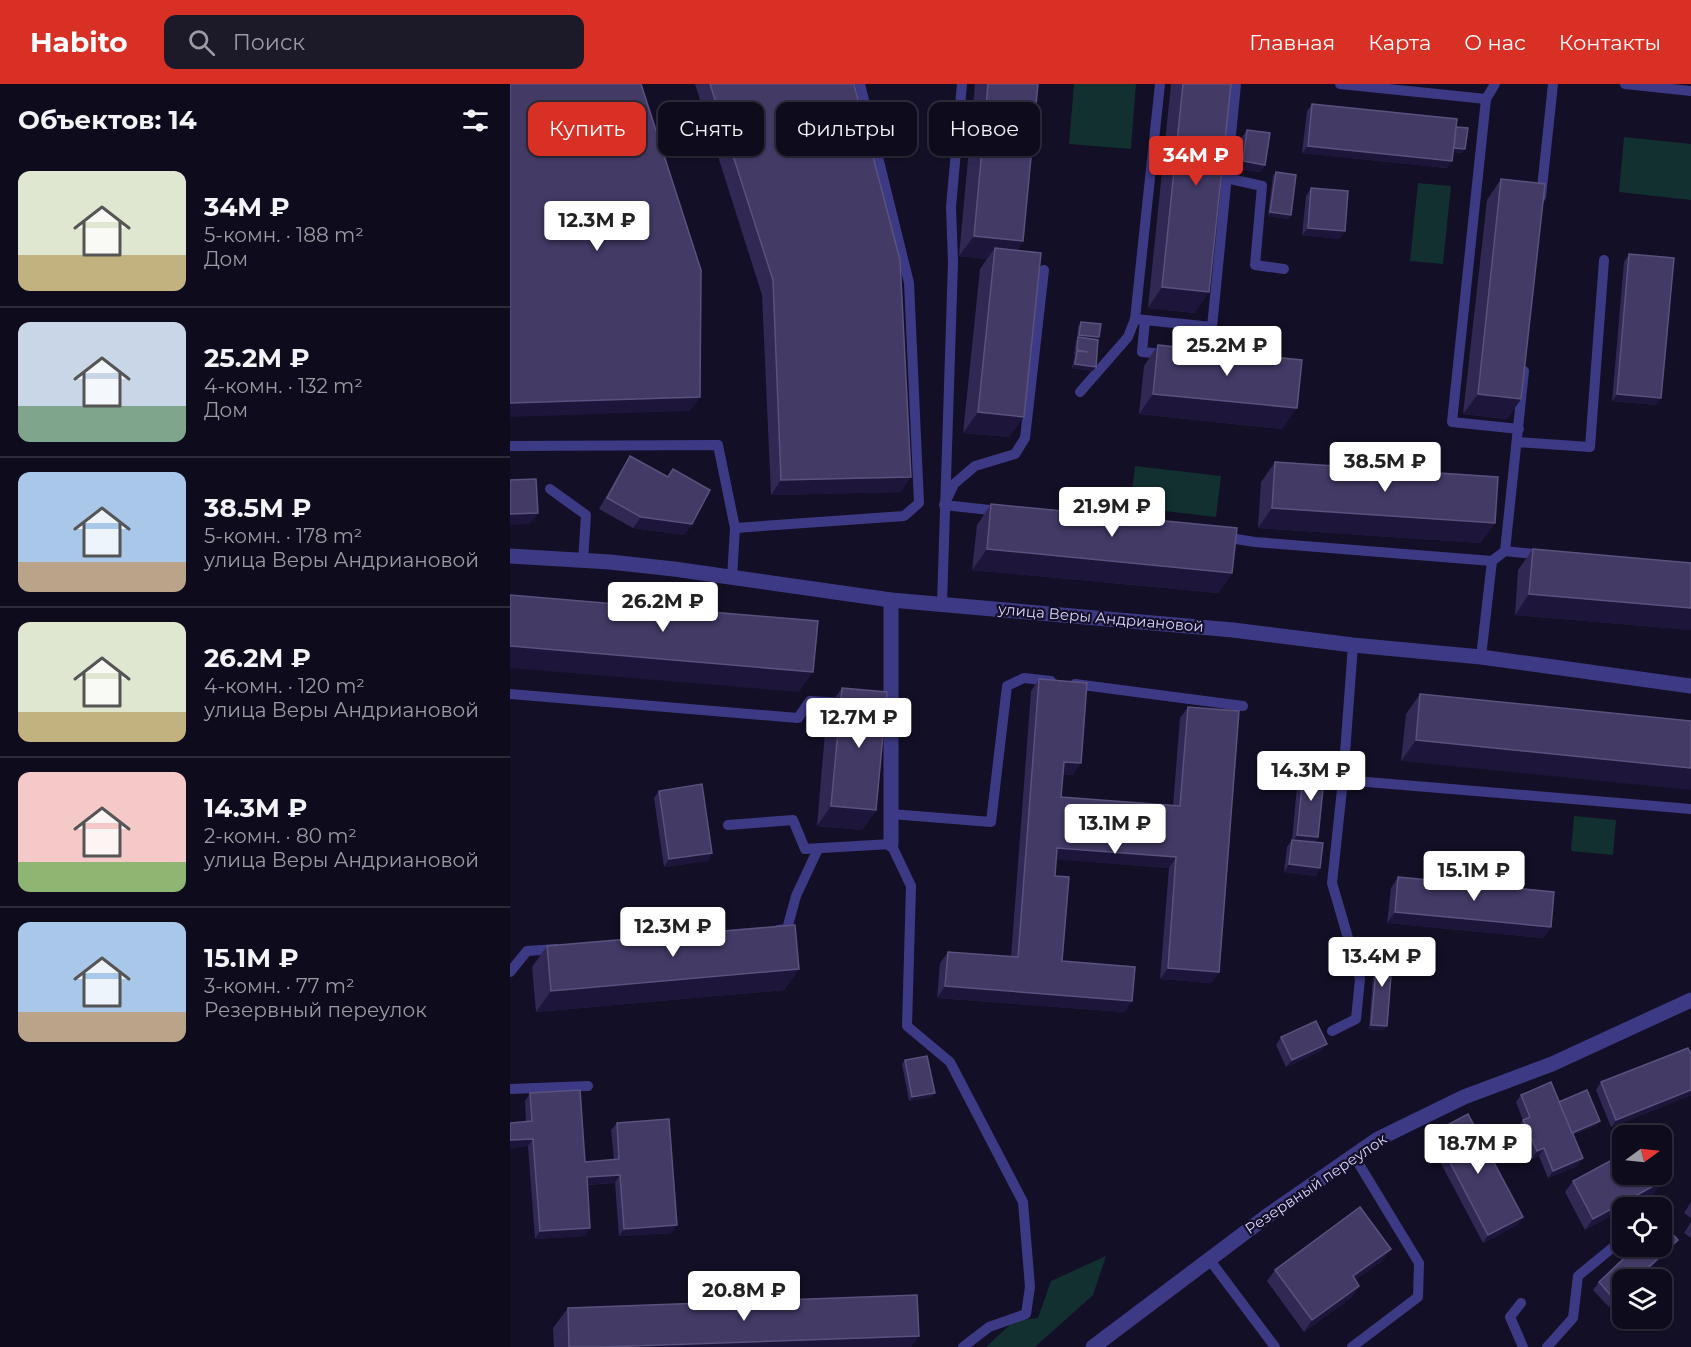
<!DOCTYPE html>
<html lang="ru">
<head>
<meta charset="utf-8">
<style>
	:root { --surface:#0e0b1c; --page:#1c1929; --text:#f1f3f6; --muted:#9b9ba3; --line:#2e2b3b; --accent:#d93025 }
	body { margin:0; font-family:Montserrat,sans-serif; background:var(--page); color:var(--text); height:100vh; display:flex; flex-direction:column; font-size:22px; white-space:nowrap }
	* { box-sizing:border-box; margin:0 }
	p { font-size:20px; color:var(--muted) }
	.icon { flex:none; width:33px; height:33px; fill:none; stroke:currentColor; stroke-width:2; stroke-linecap:round; stroke-linejoin:round }
	.map { position:relative; flex:1; overflow:hidden }
	.panel { display:flex; flex-direction:column; background:var(--surface); width:510px }
	.panel>* { flex:none }
	.guide { position:absolute; left:18px; top:18px; width:570px; height:54px; display:flex; gap:12px }
	.needle { width:39px; rotate:75deg }
	.buttons { position:absolute; left:1102px; top:1041px; display:grid; gap:12px }
	.buttons a { display:grid; place-items:center; width:60px; height:60px; border-radius:12px; background:var(--surface); box-shadow:0 2px 4px #0004,0 0 0 2px var(--line); font-size:30px }
	.price { position:absolute; translate:-50% -51px; padding:0 14px; border-radius:6px; background:#fff; color:#222; font-size:20px; line-height:39px; filter:drop-shadow(0 2px 3px #0008) }
	.price::after { content:''; position:absolute; left:50%; top:36px; width:18px; height:14px; margin-left:-9px; background:inherit; clip-path:polygon(0 0,100% 0,50% 100%) }
	.price.selected { background:var(--accent); color:#fff }
	ul { padding:0; list-style:none }
	li { display:flex; align-items:center; gap:18px; height:150px; padding:0 18px }
	li+li { border-top:2px solid var(--line) }
	li span { display:grid; place-items:center; flex:none; width:168px; height:120px; border-radius:12px; color:#555 }
	li>.icon { margin-inline-start:auto }
	span .icon { width:72px; height:72px; fill:#fffc; stroke-width:1 }
	li b { font-size:26px }
	h2 { display:flex; justify-content:space-between; align-items:center; height:72px; padding:0 18px; font-size:26px }
	.chip { padding:0 21px; border-radius:12px; background:var(--surface); box-shadow:0 2px 4px #0004,0 0 0 2px var(--line); font-size:21px; line-height:54px }
	.chip.selected { background:var(--accent); color:#fff }
	header { display:flex; align-items:center; gap:36px; box-sizing:border-box; height:84px; padding:0 30px; background:var(--accent); color:#fff }
	header strong { font-size:28px }
	nav { display:flex; gap:33px; margin-inline-start:auto; font-size:21px }
	.search { width:420px; height:54px; background:var(--page); display:flex; align-items:center; gap:15px; box-sizing:border-box; padding:0 21px; border-radius:12px; color:var(--muted); font-size:22px }
	main { display:flex; flex:1; min-height:0 }
	.map>svg:first-child { display:block }
</style>
</head>
<body>
<header>
<strong>Habito</strong>
<div class="search"><svg class="icon" aria-label="search" viewBox="0 0 24 24"><circle cx="10" cy="10" r="6"/><path d="M15 15l6 6"/></svg>Поиск</div>
<nav><a>Главная</a><a>Карта</a><a>О нас</a><a>Контакты</a></nav>
</header>
<main>
<section class="panel">
<h2>Объектов: 14<svg class="icon" aria-label="filters" viewBox="0 0 24 24"><path d="M4 7h16M4 17h16"/><circle cx="9" cy="7" r="2"/><circle cx="15" cy="17" r="2"/></svg></h2>
<ul>
<li><span style="background:linear-gradient(#dfe7d0 70%,#c2b280 0)"><svg class="icon" aria-label="home" viewBox="0 0 24 24"><path d="M3 11l9-7 9 7M6 9v11h12V9"/></svg></span><div><b>34M ₽</b><p>5-комн. · 188 m²</p><p>Дом</p></div></li>
<li><span style="background:linear-gradient(#c9d6e8 70%,#7fa58c 0)"><svg class="icon" aria-label="home" viewBox="0 0 24 24"><path d="M3 11l9-7 9 7M6 9v11h12V9"/></svg></span><div><b>25.2M ₽</b><p>4-комн. · 132 m²</p><p>Дом</p></div></li>
<li><span style="background:linear-gradient(#a9c7e8 75%,#b9a48a 0)"><svg class="icon" aria-label="home" viewBox="0 0 24 24"><path d="M3 11l9-7 9 7M6 9v11h12V9"/></svg></span><div><b>38.5M ₽</b><p>5-комн. · 178 m²</p><p>улица Веры Андриановой</p></div></li>
<li><span style="background:linear-gradient(#dfe7d0 75%,#c2b280 0)"><svg class="icon" aria-label="home" viewBox="0 0 24 24"><path d="M3 11l9-7 9 7M6 9v11h12V9"/></svg></span><div><b>26.2M ₽</b><p>4-комн. · 120 m²</p><p>улица Веры Андриановой</p></div></li>
<li><span style="background:linear-gradient(#f6c9c9 75%,#8fb573 0)"><svg class="icon" aria-label="home" viewBox="0 0 24 24"><path d="M3 11l9-7 9 7M6 9v11h12V9"/></svg></span><div><b>14.3M ₽</b><p>2-комн. · 80 m²</p><p>улица Веры Андриановой</p></div></li>
<li><span style="background:linear-gradient(#a9c7e8 75%,#b9a48a 0)"><svg class="icon" aria-label="home" viewBox="0 0 24 24"><path d="M3 11l9-7 9 7M6 9v11h12V9"/></svg></span><div><b>15.1M ₽</b><p>3-комн. · 77 m²</p><p>Резервный переулок</p></div></li>
</ul>
</section>
<div class="map">
<svg width="1181" height="1263" viewBox="0 0 1181 1263">
	<rect width="100%" height="100%" fill="#130f26"/>
	<g fill="#12302f">
		<polygon points="564,0 626,0 621,65 559,60"/>
		<polygon points="1114,53 1181,60 1181,116 1109,108"/>
		<polygon points="908,99 941,102 933,180 900,177"/>
		<polygon points="625,382 711,392 706,433 620,423"/>
		<polygon points="1064,732 1106,736 1103,771 1061,767"/>
		<polygon points="596,1172 583,1211 525,1263 476,1263 504,1237 528,1234 541,1197"/>
	</g>
	<g fill="none" stroke-linecap="round" stroke-linejoin="round">
		<g stroke="#3d3a85" stroke-width="10">
			<polyline points="830,0 976,15 985,0"/>
			<polyline points="1115,0 1181,7"/>
			<polyline points="976,15 942,338 1009,345"/>
			<polyline points="716,94 752,102 745,181 774,185"/>
			<polyline points="1031,113 1043,0"/>
			<polyline points="635,236 625,235 650,0"/>
			<polyline points="655,270 632,268 635,236 702,243 726,0"/>
			<polyline points="570,308 618,253 625,235"/>
			<polyline points="1007,358 1080,363 1094,176"/>
			<polyline points="0,362 208,361 225,444 222,494"/>
			<polyline points="40,405 76,431 73,477"/>
			<polyline points="489,427 434,421 444,400 465,382 505,370 515,354 534,186"/>
			<polyline points="225,444 394,432 409,419 399,199 350,0"/>
			<polyline points="713,453 745,458 982,477"/>
			<polyline points="995,467 1034,471"/>
			<polyline points="432,520 443,178 441,123 452,0"/>
			<polyline points="843,561 833,696 1181,725"/>
			<polyline points="971,573 982,477 995,467 1014,287"/>
			<polyline points="565,600 733,622"/>
			<polyline points="0,610 288,634 300,617 336,619"/>
			<polyline points="381,730 481,738 497,602 514,594 541,597"/>
			<polyline points="218,741 283,736 295,765 381,760 401,802 397,942 440,978 513,1118 520,1203 516,1230 479,1243 453,1263"/>
			<polyline points="268,846 277,845 286,812 308,765"/>
			<polyline points="0,888 17,867 46,865"/>
			<polyline points="822,947 846,935 850,895 822,799 833,696"/>
			<polyline points="0,1005 78,1002"/>
			<polyline points="699,1175 765,1263"/>
			<polyline points="1011,1219 1000,1233 1013,1263"/>
			<polyline points="842,1263 908,1213 909,1179 844,1072"/>
			<polyline points="1037,1263 1063,1234 1068,1192 1113,1155"/>
		</g>
		<g stroke="#3d3a85" stroke-width="15">
			<polyline points="0,472 100,478 164,485 381,516 723,546 843,561 971,573 1181,602"/>
			<polyline points="381,760 381,516"/>
			<polyline points="583,1263 757,1132 868,1055 954,1013 1042,980 1181,916"/>
		</g>
	</g>
	<g fill="#312854">
		<polygon points="185,0 344,0 391,408 261,411 252,211"/>
		<polygon points="465,0 528,0 513,157 507,166 499,353 453,349 470,185 477,175 449,172"/>
		<polygon points="661,0 721,0 685,229 638,224"/>
		<polygon points="802,20 946,43 952,69 943,68 937,84 792,69 797,27"/>
		<polygon points="737,46 755,81 750,88 728,85 732,53"/>
		<polygon points="766,88 781,131 778,135 758,132 763,92"/>
		<polygon points="991,95 1011,315 997,335 953,330 977,116"/>
		<polygon points="801,104 835,147 829,155 792,151 796,112"/>
		<polygon points="1119,170 1146,321 1102,317 1114,178"/>
		<polygon points="571,238 588,256 583,287 562,284 565,270 564,270 566,257 567,255 568,242"/>
		<polygon points="648,261 772,345 629,330 634,282"/>
		<polygon points="120,372 157,393 163,385 182,440 174,451 123,444 89,425 113,383"/>
		<polygon points="765,378 985,439 970,459 748,444 751,398"/>
		<polygon points="481,420 722,489 708,509 462,486 467,441"/>
		<polygon points="1023,465 1181,479 1181,546 1005,531 1008,486"/>
		<polygon points="529,595 563,691 553,690 551,713 663,722 670,634 678,623 709,888 701,899 650,895 659,784 546,775 545,792 552,877 615,928 427,914 430,879 438,868 501,873 521,607"/>
		<polygon points="332,604 366,726 352,746 307,742 317,625"/>
		<polygon points="910,610 1181,637 891,677 896,630"/>
		<polygon points="794,683 808,753 805,758 810,784 805,792 774,788 777,763 782,756 788,691"/>
		<polygon points="149,707 202,769 197,777 154,783 144,714"/>
		<polygon points="888,793 1041,843 1033,854 877,839 881,804"/>
		<polygon points="37,862 289,885 274,906 26,928 22,883"/>
		<polygon points="868,864 874,946 859,945 865,868"/>
		<polygon points="771,953 811,967 776,983 766,961"/>
		<polygon points="1181,970 1181,1011 1101,1043 1086,1006 1091,998"/>
		<polygon points="395,976 425,1009 422,1013 399,1017 392,980"/>
		<polygon points="20,1009 75,1078 104,1076 101,1046 107,1039 162,1149 109,1152 105,1099 77,1101 80,1144 75,1152 25,1155 18,1062 0,1064 0,1039 16,1038 15,1017"/>
		<polygon points="1011,1011 1087,1041 1063,1051 1073,1074 1067,1082 1038,1094 1029,1072 1022,1075 1008,1043 1013,1036 1006,1018"/>
		<polygon points="924,1048 1013,1133 1007,1141 973,1159 918,1055"/>
		<polygon points="1063,1097 1151,1098 1144,1109 1113,1124 1113,1125 1075,1146 1055,1108"/>
		<polygon points="1181,1118 1181,1134 1174,1129"/>
		<polygon points="1181,1138 1181,1154 1174,1149"/>
		<polygon points="1162,1164 1113,1196 1113,1210 1099,1223 1083,1206 1089,1198"/>
		<polygon points="873,1176 845,1196 849,1202 842,1213 794,1248 757,1197 765,1186"/>
		<polygon points="58,1224 409,1252 401,1263 44,1263 43,1244"/>
	</g>
	<g fill="#1d163a">
		<polygon points="798,62 942,77 937,84 792,69"/>
		<polygon points="942,64 955,65 952,69 940,67"/>
		<polygon points="733,77 755,81 750,88 728,85"/>
		<polygon points="760,128 781,131 778,135 758,132"/>
		<polygon points="798,144 835,147 829,155 792,151"/>
		<polygon points="464,152 513,157 499,177 485,164 477,175 449,172"/>
		<polygon points="652,203 699,208 685,229 638,224"/>
		<polygon points="569,251 589,253 587,257 567,255"/>
		<polygon points="565,280 586,283 583,287 562,284"/>
		<polygon points="643,310 787,324 772,345 629,330"/>
		<polygon points="968,310 1011,315 997,335 953,330"/>
		<polygon points="1107,310 1151,314 1146,321 1102,317"/>
		<polygon points="190,313 180,327 0,333 0,319"/>
		<polygon points="468,328 514,333 499,353 453,349"/>
		<polygon points="401,393 391,408 261,411 271,396"/>
		<polygon points="762,424 985,439 970,459 748,444"/>
		<polygon points="28,429 20,440 0,441 0,430"/>
		<polygon points="131,433 182,440 174,451 123,444"/>
		<polygon points="477,465 722,489 708,509 462,486"/>
		<polygon points="1019,510 1181,524 1181,546 1005,531"/>
		<polygon points="0,562 303,588 289,608 0,584"/>
		<polygon points="906,656 1181,684 1181,706 891,677"/>
		<polygon points="554,678 571,679 563,691 546,689"/>
		<polygon points="321,722 366,726 352,746 307,742"/>
		<polygon points="787,751 808,753 803,761 782,759"/>
		<polygon points="547,764 666,773 659,784 540,775"/>
		<polygon points="202,769 197,777 154,783 159,775"/>
		<polygon points="779,780 810,784 805,792 774,788"/>
		<polygon points="885,828 1041,843 1033,854 877,839"/>
		<polygon points="658,884 709,888 701,899 650,895"/>
		<polygon points="289,885 274,906 26,928 41,907"/>
		<polygon points="435,902 622,917 615,928 427,914"/>
		<polygon points="861,941 877,942 874,946 859,945"/>
		<polygon points="817,960 811,967 776,983 782,976"/>
		<polygon points="1181,1006 1181,1011 1101,1043 1106,1036"/>
		<polygon points="425,1009 422,1013 399,1017 402,1013"/>
		<polygon points="1090,1037 1087,1041 1056,1054 1059,1051"/>
		<polygon points="23,1055 18,1062 0,1064 0,1056"/>
		<polygon points="1034,1064 1029,1072 1022,1075 1027,1067"/>
		<polygon points="1073,1074 1067,1082 1038,1094 1043,1087"/>
		<polygon points="110,1091 105,1099 71,1101 77,1093"/>
		<polygon points="1151,1098 1144,1109 1117,1124 1113,1124 1113,1125 1075,1146 1083,1135"/>
		<polygon points="1013,1133 1007,1141 973,1159 978,1151"/>
		<polygon points="167,1141 162,1149 109,1152 114,1145"/>
		<polygon points="80,1144 75,1152 25,1155 30,1147"/>
		<polygon points="1168,1156 1162,1164 1128,1196 1125,1196"/>
		<polygon points="881,1165 873,1176 835,1204 843,1192"/>
		<polygon points="849,1202 842,1213 794,1248 802,1236"/>
		<polygon points="1113,1207 1113,1210 1099,1223 1104,1215"/>
		<polygon points="409,1252 401,1263 94,1263"/>
	</g>
	<g fill="#433a66" stroke="#5a527e" stroke-width="1.5">
		<polygon points="0,0 131,0 191,186 190,313 0,319"/>
		<polygon points="200,0 344,0 390,176 401,393 271,396 263,196"/>
		<polygon points="478,0 528,0 513,157 464,152"/>
		<polygon points="673,0 721,0 699,208 652,203"/>
		<polygon points="802,20 947,35 942,77 798,62"/>
		<polygon points="946,43 958,44 955,65 944,64"/>
		<polygon points="737,46 760,49 755,81 733,77"/>
		<polygon points="766,88 786,91 781,131 760,128"/>
		<polygon points="991,95 1035,100 1011,315 968,310"/>
		<polygon points="801,104 838,107 835,147 798,144"/>
		<polygon points="485,164 531,169 514,333 468,328"/>
		<polygon points="1119,170 1164,174 1151,314 1107,310"/>
		<polygon points="571,238 591,240 589,253 569,251"/>
		<polygon points="568,253 588,256 586,283 565,280 567,267 578,268 567,266"/>
		<polygon points="648,261 792,276 787,324 643,310"/>
		<polygon points="120,372 158,393 163,385 200,406 182,440 131,433 97,414"/>
		<polygon points="765,378 988,393 985,439 762,424"/>
		<polygon points="26,395 28,429 0,430 0,396"/>
		<polygon points="481,420 727,444 722,489 477,465"/>
		<polygon points="1023,465 1181,479 1181,524 1019,510"/>
		<polygon points="0,511 308,537 303,588 0,562"/>
		<polygon points="529,595 577,599 571,679 554,678 551,713 670,722 678,623 729,627 709,888 658,884 666,773 547,764 545,792 559,793 552,877 625,883 622,917 435,902 438,868 508,873"/>
		<polygon points="332,604 377,608 366,726 321,722"/>
		<polygon points="910,610 1181,637 1181,684 906,656"/>
		<polygon points="794,683 815,685 808,753 787,751"/>
		<polygon points="192,700 202,769 159,775 149,707"/>
		<polygon points="782,756 813,759 810,784 779,780"/>
		<polygon points="888,793 1044,808 1041,843 885,828"/>
		<polygon points="285,841 289,885 41,907 37,862"/>
		<polygon points="868,864 883,866 877,942 861,941"/>
		<polygon points="806,937 817,960 782,976 771,953"/>
		<polygon points="1178,964 1181,970 1181,1006 1106,1036 1091,998"/>
		<polygon points="417,972 425,1009 402,1013 395,976"/>
		<polygon points="1041,998 1073,1074 1043,1087 1034,1064 1027,1067 1013,1036 1020,1033 1011,1011"/>
		<polygon points="70,1006 75,1078 109,1075 107,1039 159,1035 167,1141 114,1145 110,1091 77,1093 80,1144 30,1147 23,1055 0,1056 0,1039 22,1037 20,1009"/>
		<polygon points="1077,1006 1090,1037 1062,1049 1049,1018"/>
		<polygon points="958,1030 1013,1133 978,1151 924,1048"/>
		<polygon points="1113,1070 1113,1090 1148,1090 1151,1098 1083,1135 1063,1097"/>
		<polygon points="850,1123 881,1165 843,1192 849,1202 802,1236 765,1186"/>
		<polygon points="1152,1139 1168,1156 1125,1196 1113,1196 1113,1207 1104,1215 1089,1198 1127,1162 1152,1162"/>
		<polygon points="407,1211 409,1252 94,1263 59,1263 58,1224"/>
	</g>
	<g text-anchor="middle" stroke-width="4.5" stroke-linejoin="round" paint-order="stroke">
		<g font-size="15" fill="#d9d4ff" stroke="#130f26">
			<text transform="translate(591 534) rotate(5)" y="5">улица Веры Андриановой</text>
			<text transform="translate(806 1100) rotate(-34)" y="5">Резервный переулок</text>
		</g>
	</g>
</svg>
<div class="buttons">
<a><svg class="needle" viewBox="-14 -14 28 28"><path d="M0-13l5 13h-10z" fill="#e53935"/><path d="M0 13l5-13h-10z" fill="#9b9ba3"/></svg></a>
<a><svg class="icon" aria-label="locate" viewBox="0 0 24 24"><circle cx="12" cy="12" r="6"/><path d="M12 2v4M12 18v4M2 12h4M18 12h4"/></svg></a>
<a><svg class="icon" aria-label="layers" viewBox="0 0 24 24"><path d="M12 4l9 5-9 5-9-5zM3 14l9 5 9-5"/></svg></a>
</div>
<b class="price selected" style="left:686px;top:103px">34M ₽</b>
<b class="price" style="left:87px;top:168px">12.3M ₽</b>
<b class="price" style="left:717px;top:293px">25.2M ₽</b>
<b class="price" style="left:875px;top:409px">38.5M ₽</b>
<b class="price" style="left:602px;top:454px">21.9M ₽</b>
<b class="price" style="left:153px;top:549px">26.2M ₽</b>
<b class="price" style="left:349px;top:665px">12.7M ₽</b>
<b class="price" style="left:801px;top:718px">14.3M ₽</b>
<b class="price" style="left:605px;top:771px">13.1M ₽</b>
<b class="price" style="left:964px;top:818px">15.1M ₽</b>
<b class="price" style="left:163px;top:874px">12.3M ₽</b>
<b class="price" style="left:872px;top:904px">13.4M ₽</b>
<b class="price" style="left:968px;top:1091px">18.7M ₽</b>
<b class="price" style="left:234px;top:1238px">20.8M ₽</b>
<div class="guide">
<a class="chip selected">Купить</a>
<a class="chip">Снять</a>
<a class="chip">Фильтры</a>
<a class="chip">Новое</a>
</div>
</div>
</main>
</body>
</html>
